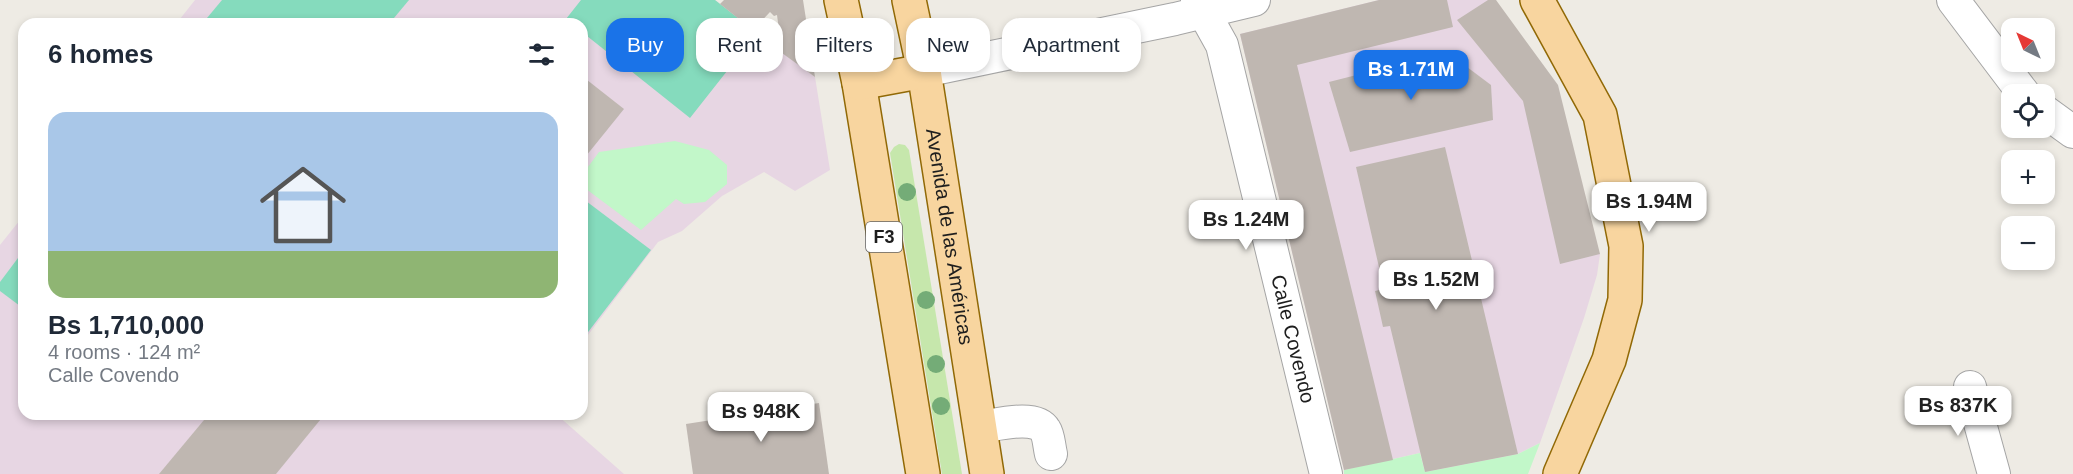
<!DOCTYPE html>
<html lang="en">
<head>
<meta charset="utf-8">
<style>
	:root { --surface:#fff; --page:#f2f2f3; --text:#1f2937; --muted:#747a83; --line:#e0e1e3; --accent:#1a73e8 }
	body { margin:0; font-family:Helvetica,sans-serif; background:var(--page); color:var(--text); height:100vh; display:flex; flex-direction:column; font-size:22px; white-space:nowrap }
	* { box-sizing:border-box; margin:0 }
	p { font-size:20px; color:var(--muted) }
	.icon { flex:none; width:33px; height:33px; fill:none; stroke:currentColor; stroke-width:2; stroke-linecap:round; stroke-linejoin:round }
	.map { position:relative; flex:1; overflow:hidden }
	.details { position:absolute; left:18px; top:18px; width:570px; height:402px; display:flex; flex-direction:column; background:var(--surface); border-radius:18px; box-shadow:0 3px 9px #0003 }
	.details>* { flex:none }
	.hud { position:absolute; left:606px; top:18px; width:570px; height:54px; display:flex; gap:12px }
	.needle { width:39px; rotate:317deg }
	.fabs { position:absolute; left:2001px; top:18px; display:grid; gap:12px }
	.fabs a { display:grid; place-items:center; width:54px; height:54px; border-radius:12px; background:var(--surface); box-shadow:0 3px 9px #0003; font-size:30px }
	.price { position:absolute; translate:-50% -51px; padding:0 14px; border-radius:12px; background:#fff; color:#222; font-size:20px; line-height:39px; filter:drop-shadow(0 2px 3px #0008) }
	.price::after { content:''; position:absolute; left:50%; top:36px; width:18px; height:14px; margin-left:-9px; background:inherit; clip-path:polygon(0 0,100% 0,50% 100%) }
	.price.active { background:var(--accent); color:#fff }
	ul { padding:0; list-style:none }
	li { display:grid; align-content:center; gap:12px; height:318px; padding:0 30px }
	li+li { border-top:2px solid var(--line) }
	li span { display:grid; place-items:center; height:186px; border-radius:18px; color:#555 }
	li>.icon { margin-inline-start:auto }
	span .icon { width:108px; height:108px; fill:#fffc; stroke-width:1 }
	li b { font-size:26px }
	h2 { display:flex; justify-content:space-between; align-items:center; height:72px; padding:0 30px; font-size:26px }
	.tag { padding:0 21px; border-radius:18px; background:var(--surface); box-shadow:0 3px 9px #0003; font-size:21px; line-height:54px }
	.tag.active { background:var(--accent); color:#fff }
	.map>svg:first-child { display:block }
</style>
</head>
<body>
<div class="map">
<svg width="2073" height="474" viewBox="0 0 2073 474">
	<rect width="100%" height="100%" fill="#eeebe4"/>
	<g fill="#e7d6e3">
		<polygon points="195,0 715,0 815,77 830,170 795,191 764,172 722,196 682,231 658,242 582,343 582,24 176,24"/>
		<polygon points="1379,0 1496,0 1600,254 1597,275 1584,318 1540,443 1518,454 1425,472 1420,453 1344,470 1240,34"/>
		<polygon points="24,215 24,414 556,414 624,474 0,474 0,245"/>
	</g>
	<polygon fill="#c6e7ac" points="899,144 905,145 909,150 962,474 942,474 890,153 894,147"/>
	<g fill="#c2f7c9">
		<polygon points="675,141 709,150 727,165 727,184 705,202 684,204 676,199 641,230 582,186 582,175 599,152"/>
		<polygon points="1540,443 1528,474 1344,474 1344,470 1420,453 1425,472 1518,454"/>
	</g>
	<g fill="#85dbbd">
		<polygon points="222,0 409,0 389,24 202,24"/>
		<polygon points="581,0 715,0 757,33 690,118 582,32 582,24 572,24 566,19"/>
		<polygon points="582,198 651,250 582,340"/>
		<polygon points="24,250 24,309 0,291 0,282"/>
	</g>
	<g fill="#bfb7b1">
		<polygon points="724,0 803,0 815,77 782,53 777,15 774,16 770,12 753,30 720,4"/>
		<polygon points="1379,0 1447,0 1453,27 1297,65 1393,460 1344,470 1240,34"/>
		<polygon points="1488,0 1496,0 1558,85 1600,254 1560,264 1523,101 1457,20"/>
		<polygon points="1447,52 1491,85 1493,120 1350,152 1329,82"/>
		<polygon points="582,76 624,109 582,161"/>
		<polygon points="1445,147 1518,454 1425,472 1390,326 1383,327 1375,291 1384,289 1356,167"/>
		<polygon points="819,403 829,474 693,474 686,424"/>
		<polygon points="209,414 325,414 276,474 159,474"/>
	</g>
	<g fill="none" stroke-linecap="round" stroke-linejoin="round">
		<g stroke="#a5a5a5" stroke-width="34">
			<g id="minor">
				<path id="s1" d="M1197,0L1222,45L1326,474"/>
				<polyline points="1953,0 2024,94"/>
				<polyline points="924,71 1175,19 1254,0"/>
				<polyline points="2044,111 2073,132"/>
				<polyline points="1970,387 1994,474"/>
				<path d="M980,427C996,425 1036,414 1045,430C1049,436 1049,446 1051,454"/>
			</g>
		</g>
		<g stroke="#916906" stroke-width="36">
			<g id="major">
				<polyline points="841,0 859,83 923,474"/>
				<path id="s2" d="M909,0L924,71L987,474"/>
				<polyline points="1537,0 1600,115 1626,246 1625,300 1609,360 1560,474"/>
				<polyline points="859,83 924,71"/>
			</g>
		</g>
		<use href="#minor" stroke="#fff" stroke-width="32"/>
		<use href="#major" stroke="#f8d59f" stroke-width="33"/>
	</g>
	<g fill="#74ac77">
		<circle cx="907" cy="192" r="9"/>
		<circle cx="926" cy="300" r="9"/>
		<circle cx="936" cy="364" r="9"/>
		<circle cx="941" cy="406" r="9"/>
	</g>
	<g text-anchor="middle" stroke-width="4.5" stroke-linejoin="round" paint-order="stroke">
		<rect fill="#fff" stroke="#626262" stroke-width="1.5" x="866" y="222" width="36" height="30" rx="4.5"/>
		<g font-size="18" font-weight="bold" fill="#1e1e1e">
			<text x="884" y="243">F3</text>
		</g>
		<g font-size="20" fill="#1e1e1e" stroke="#fff">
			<text dy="7" stroke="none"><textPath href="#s2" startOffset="240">Avenida de las Américas</textPath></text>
			<text dy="7" stroke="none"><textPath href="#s1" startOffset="354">Calle Covendo</textPath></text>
		</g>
	</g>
</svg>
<div class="fabs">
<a><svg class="needle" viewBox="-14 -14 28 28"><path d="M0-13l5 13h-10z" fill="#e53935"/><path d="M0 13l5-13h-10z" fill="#747a83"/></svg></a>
<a><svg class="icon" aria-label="locate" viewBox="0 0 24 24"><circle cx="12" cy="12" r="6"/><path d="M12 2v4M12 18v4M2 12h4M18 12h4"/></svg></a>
<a>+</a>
<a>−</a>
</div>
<b class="price active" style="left:1411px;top:101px">Bs 1.71M</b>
<b class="price" style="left:1649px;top:233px">Bs 1.94M</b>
<b class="price" style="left:1246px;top:251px">Bs 1.24M</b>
<b class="price" style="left:1436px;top:311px">Bs 1.52M</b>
<b class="price" style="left:1958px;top:437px">Bs 837K</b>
<b class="price" style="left:761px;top:443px">Bs 948K</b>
<div class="hud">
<a class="tag active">Buy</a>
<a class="tag">Rent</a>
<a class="tag">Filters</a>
<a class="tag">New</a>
<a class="tag">Apartment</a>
</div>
<section class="details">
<h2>6 homes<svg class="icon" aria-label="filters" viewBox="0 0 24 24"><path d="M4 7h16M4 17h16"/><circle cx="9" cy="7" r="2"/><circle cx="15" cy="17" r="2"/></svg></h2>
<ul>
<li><span style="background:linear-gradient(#a9c7e8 75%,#8fb573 0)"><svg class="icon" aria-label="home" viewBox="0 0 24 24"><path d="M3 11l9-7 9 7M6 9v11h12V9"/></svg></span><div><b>Bs 1,710,000</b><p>4 rooms · 124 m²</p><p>Calle Covendo</p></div></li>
</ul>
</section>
</div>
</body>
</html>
